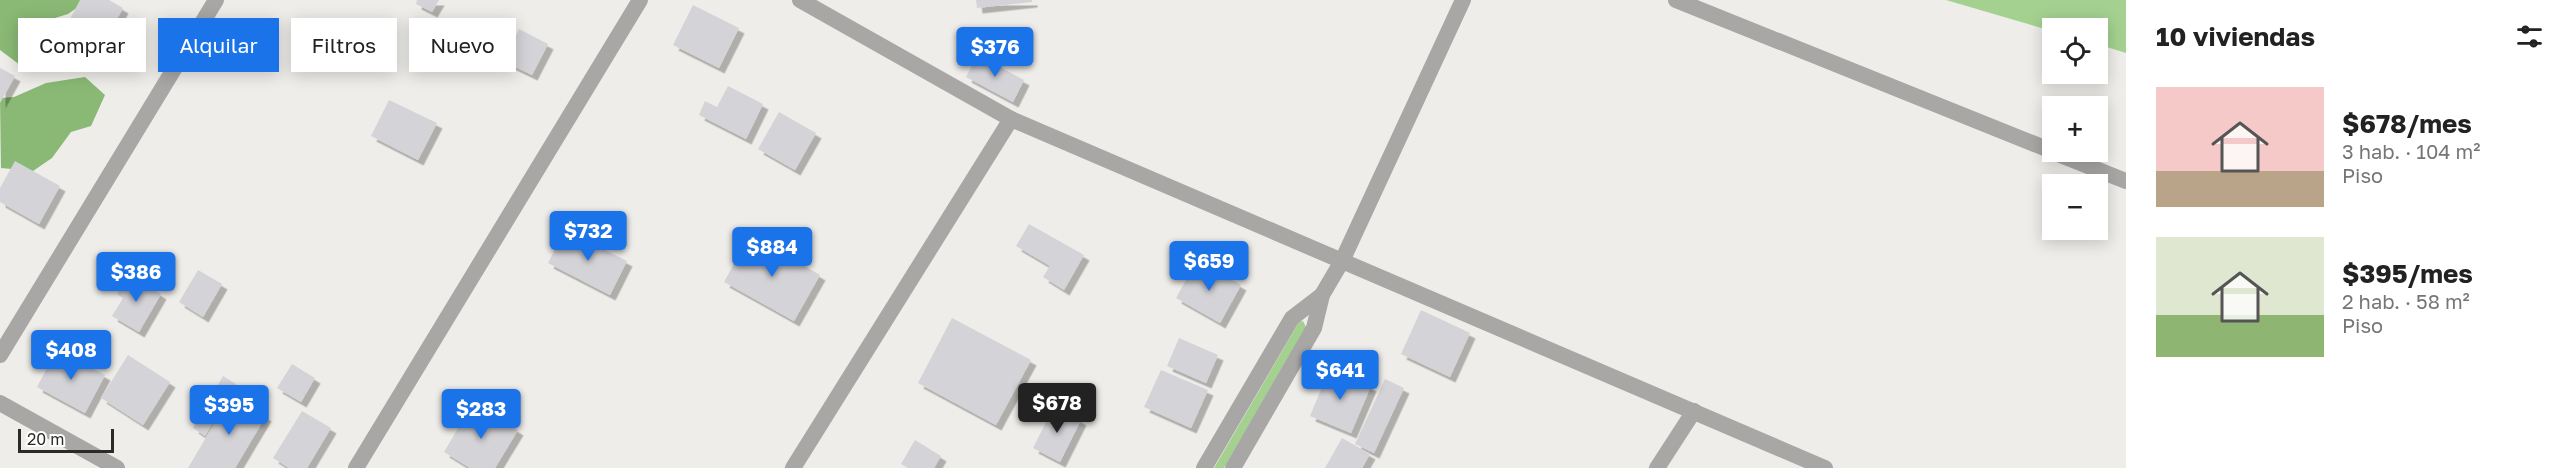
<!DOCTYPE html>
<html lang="es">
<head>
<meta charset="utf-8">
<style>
	:root { --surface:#fff; --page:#f2f2f2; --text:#222; --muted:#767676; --accent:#1a73e8 }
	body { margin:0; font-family:"Golos Text",sans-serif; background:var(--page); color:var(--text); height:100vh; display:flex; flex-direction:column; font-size:22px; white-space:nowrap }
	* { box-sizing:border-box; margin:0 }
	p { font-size:20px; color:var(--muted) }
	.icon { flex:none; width:33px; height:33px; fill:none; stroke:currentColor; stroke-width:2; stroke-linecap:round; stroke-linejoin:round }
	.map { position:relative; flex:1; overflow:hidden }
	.side { display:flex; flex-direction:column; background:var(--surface); width:450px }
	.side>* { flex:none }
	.banner { position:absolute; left:18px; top:18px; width:570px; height:54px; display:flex; gap:12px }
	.controls { position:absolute; left:2042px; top:18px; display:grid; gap:12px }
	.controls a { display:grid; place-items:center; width:66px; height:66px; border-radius:0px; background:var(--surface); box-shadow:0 3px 15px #0003; font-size:30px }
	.scale { position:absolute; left:18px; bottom:15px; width:96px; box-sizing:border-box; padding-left:6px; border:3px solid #2a2a28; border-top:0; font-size:16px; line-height:21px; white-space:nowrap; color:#2a2a28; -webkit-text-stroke:4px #fff; paint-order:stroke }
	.price { position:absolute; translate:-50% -51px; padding:0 14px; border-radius:6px; background:var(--accent); color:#fff; font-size:20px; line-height:39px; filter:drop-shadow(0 2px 3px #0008) }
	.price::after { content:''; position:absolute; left:50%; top:36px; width:18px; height:14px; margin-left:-9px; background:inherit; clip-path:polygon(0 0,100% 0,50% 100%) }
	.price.selected { background:#222; color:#fff }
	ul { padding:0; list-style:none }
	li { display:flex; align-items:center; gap:18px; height:150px; padding:0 30px }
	li span { display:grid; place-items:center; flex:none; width:168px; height:120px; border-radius:0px; color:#555 }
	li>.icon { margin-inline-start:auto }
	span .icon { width:72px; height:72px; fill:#fffc; stroke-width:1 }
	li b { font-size:26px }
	h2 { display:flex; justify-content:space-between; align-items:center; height:72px; padding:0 30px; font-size:26px }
	.chip { padding:0 21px; border-radius:0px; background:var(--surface); box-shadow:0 3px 15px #0003; font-size:21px; line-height:54px }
	.chip.selected { background:var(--accent); color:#fff }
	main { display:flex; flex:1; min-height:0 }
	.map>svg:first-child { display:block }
</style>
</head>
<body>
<main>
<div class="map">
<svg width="2126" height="468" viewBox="0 0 2126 468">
	<defs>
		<filter id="shadow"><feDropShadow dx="5.5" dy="5.5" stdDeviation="0" flood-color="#0004"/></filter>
	</defs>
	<rect width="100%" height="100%" fill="#efede9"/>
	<g fill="#a4d190">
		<polygon points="1946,0 2126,0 2126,53 2097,44 2097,28 2052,28 2052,31"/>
		<polygon points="1303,321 1306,327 1224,468 1214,468 1299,322"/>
	</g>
	<g fill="#89b974">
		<polygon points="0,0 88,0 68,14 55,18 59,46 41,65 20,65 0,50"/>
		<polygon points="85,77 105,95 91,126 71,132 52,158 33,171 1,168 0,98 14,97 46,83"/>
	</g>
	<g fill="#d4d3d8" filter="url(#shadow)">
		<polygon points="80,0 109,0 123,8 105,41 69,21"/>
		<polygon points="417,0 439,0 432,12 416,4"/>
		<polygon points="976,0 1032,0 1032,2 977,8"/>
		<polygon points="693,5 739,28 719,68 673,45"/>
		<polygon points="519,29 548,44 532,75 503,61"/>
		<polygon points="977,55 1024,80 1013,102 966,77"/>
		<polygon points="0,68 15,76 0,103"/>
		<polygon points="728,86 763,104 746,139 699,115 705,101 717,107"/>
		<polygon points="389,100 437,123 418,160 371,136"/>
		<polygon points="779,112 816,133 795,170 758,149"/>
		<polygon points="15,161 60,186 39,224 0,202 0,188"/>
		<polygon points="1029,224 1084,255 1064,290 1043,277 1050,266 1016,246"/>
		<polygon points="565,230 627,261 610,295 548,263"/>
		<polygon points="750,235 820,275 794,321 724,282"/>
		<polygon points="1197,260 1241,285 1220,323 1176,298"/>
		<polygon points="198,270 222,284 203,317 179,302"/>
		<polygon points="129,274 161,294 139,332 112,316 123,298 117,294"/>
		<polygon points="1421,310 1470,333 1450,377 1401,354"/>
		<polygon points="952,318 1031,360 996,425 918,383"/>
		<polygon points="1179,338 1218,355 1206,383 1167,366"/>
		<polygon points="57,349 105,375 85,413 37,387"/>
		<polygon points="128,355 170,382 143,425 101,398"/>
		<polygon points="292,364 315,378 301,402 277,388"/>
		<polygon points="1330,368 1371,386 1351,433 1310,416"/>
		<polygon points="1161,370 1208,390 1191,428 1144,407"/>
		<polygon points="223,376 236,384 205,436 193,428"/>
		<polygon points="1385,379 1404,388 1374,453 1355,444"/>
		<polygon points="231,395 266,416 235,468 188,468"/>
		<polygon points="473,403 518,430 495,468 470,468 444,452"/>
		<polygon points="1054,406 1081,420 1060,462 1033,448"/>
		<polygon points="302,411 331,428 307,468 289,468 273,458"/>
		<polygon points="1342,438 1370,454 1362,468 1325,468"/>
		<polygon points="915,440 941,456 934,468 908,468 901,464"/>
	</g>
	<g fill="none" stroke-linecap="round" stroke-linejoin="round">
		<g stroke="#a8a7a5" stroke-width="16">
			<polyline points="800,0 1011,119 1825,468"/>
			<polyline points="1676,0 2052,151"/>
			<polyline points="2053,152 2126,181"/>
			<polyline points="0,355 216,0"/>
			<polyline points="356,468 640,0"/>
			<polyline points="793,468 1011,119"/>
			<polyline points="1204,468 1292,318 1322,295"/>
			<polyline points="1233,468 1314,328 1322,295 1342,261 1463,0"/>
			<polyline points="1657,468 1694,411"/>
		</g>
		<polyline stroke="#a8a7a5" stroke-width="16" points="0,403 117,468"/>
	</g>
</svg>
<div class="controls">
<a><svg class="icon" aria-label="locate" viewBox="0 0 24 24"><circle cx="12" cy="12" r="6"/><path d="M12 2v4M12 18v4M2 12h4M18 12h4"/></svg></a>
<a>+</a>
<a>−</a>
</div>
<div class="scale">20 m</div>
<b class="price" style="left:995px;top:78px">$376</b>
<b class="price" style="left:588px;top:262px">$732</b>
<b class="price" style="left:772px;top:278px">$884</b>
<b class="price" style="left:1209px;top:292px">$659</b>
<b class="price" style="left:136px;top:303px">$386</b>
<b class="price" style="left:71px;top:381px">$408</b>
<b class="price" style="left:1340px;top:401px">$641</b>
<b class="price selected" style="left:1057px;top:434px">$678</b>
<b class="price" style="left:229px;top:436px">$395</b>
<b class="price" style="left:481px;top:440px">$283</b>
<div class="banner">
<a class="chip">Comprar</a>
<a class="chip selected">Alquilar</a>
<a class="chip">Filtros</a>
<a class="chip">Nuevo</a>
</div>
</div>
<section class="side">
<h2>10 viviendas<svg class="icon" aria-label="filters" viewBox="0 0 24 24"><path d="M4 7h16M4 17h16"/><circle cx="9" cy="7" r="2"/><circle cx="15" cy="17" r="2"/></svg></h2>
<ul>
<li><span style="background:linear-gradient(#f6c9c9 70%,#b9a48a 0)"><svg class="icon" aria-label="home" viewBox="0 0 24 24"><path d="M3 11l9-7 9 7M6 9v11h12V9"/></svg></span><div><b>$678/mes</b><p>3 hab. · 104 m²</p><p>Piso</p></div></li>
<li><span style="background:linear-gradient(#dfe7d0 65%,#8fb573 0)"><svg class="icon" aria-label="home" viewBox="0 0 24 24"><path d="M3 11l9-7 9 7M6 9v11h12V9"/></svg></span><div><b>$395/mes</b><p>2 hab. · 58 m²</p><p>Piso</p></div></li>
</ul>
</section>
</main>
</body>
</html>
